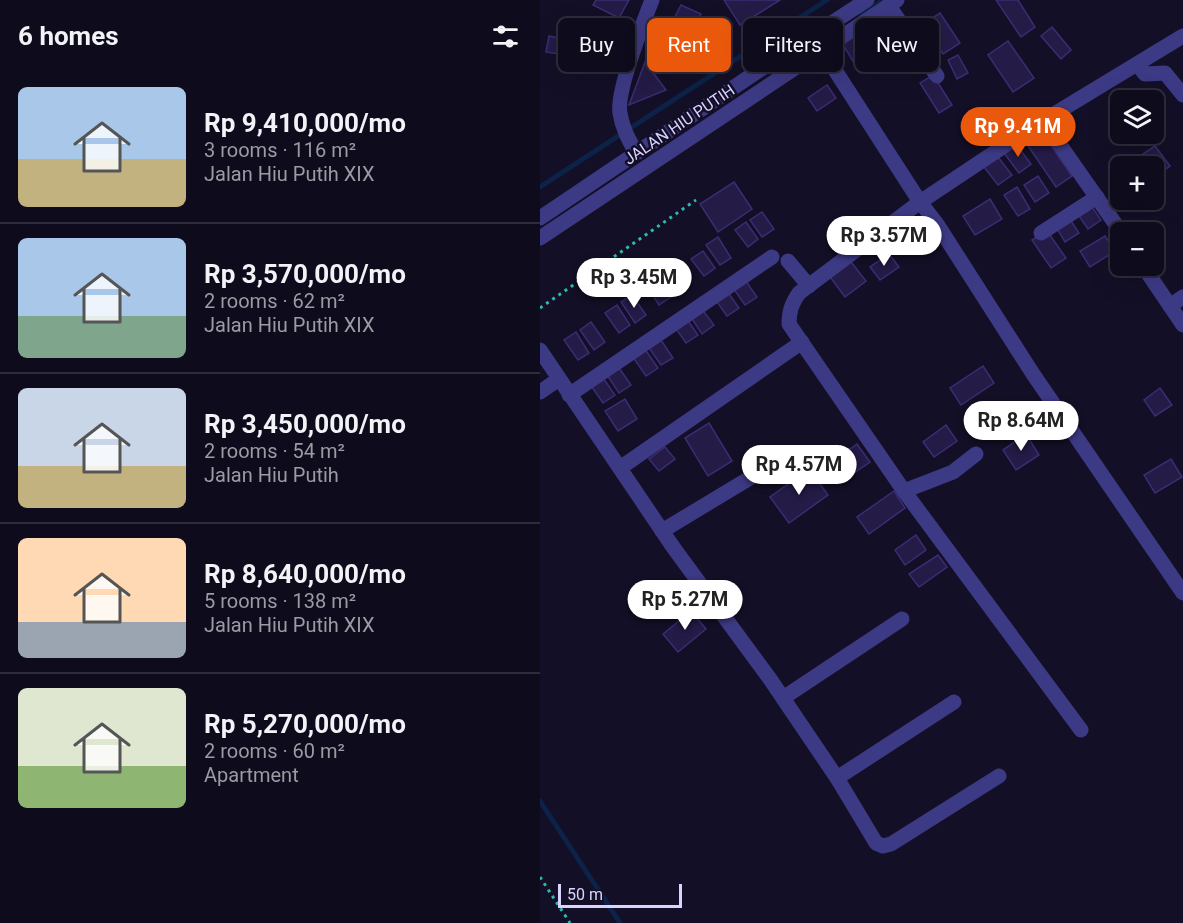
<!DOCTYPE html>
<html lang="en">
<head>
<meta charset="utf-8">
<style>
	:root { --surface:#0e0b1c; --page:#171425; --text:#f1f3f6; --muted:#9b9ba3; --line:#2e2b3b; --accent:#ea580c }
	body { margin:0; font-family:Roboto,sans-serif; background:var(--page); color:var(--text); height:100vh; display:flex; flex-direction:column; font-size:22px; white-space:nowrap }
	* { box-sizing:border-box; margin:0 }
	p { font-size:20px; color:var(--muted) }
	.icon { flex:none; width:33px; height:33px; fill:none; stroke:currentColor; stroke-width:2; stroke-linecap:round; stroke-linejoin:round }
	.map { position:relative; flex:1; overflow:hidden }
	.sheet { display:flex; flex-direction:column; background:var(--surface); width:540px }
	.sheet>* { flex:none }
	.guide { position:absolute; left:18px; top:18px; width:534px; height:54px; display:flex; gap:12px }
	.buttons { position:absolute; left:570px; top:90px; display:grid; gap:12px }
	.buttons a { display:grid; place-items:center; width:54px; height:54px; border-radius:9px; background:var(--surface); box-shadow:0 6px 24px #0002,0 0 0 2px var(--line); font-size:30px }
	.scale { position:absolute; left:18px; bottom:15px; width:124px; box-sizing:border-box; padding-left:6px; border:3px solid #d9d4ff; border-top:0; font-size:16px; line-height:21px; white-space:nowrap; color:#d9d4ff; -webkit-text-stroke:4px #130f26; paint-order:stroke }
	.price { position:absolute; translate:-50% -51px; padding:0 14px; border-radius:21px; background:#fff; color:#222; font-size:20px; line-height:39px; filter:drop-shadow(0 2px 3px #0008) }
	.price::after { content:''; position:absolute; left:50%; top:36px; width:18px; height:14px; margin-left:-9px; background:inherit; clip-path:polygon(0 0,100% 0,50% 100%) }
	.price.on { background:var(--accent); color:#fff }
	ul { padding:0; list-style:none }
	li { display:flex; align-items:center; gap:18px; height:150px; padding:0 18px }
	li+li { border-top:2px solid var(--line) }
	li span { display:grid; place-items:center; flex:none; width:168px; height:120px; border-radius:9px; color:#555 }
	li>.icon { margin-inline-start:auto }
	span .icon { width:72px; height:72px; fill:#fffc; stroke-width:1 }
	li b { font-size:26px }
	h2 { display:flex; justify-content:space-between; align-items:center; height:72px; padding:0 18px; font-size:26px }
	.tag { padding:0 21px; border-radius:9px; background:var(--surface); box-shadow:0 6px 24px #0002,0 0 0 2px var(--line); font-size:21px; line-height:54px }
	.tag.on { background:var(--accent); color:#fff }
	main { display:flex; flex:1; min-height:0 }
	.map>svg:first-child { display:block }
</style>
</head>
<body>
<main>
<section class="sheet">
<h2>6 homes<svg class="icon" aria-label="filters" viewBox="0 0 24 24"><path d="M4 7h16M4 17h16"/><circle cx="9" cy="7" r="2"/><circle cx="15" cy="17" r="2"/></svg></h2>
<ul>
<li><span style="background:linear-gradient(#a9c7e8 60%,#c2b280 0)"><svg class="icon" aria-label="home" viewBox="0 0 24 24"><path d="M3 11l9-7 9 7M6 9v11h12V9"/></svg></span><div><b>Rp 9,410,000/mo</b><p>3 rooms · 116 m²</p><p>Jalan Hiu Putih XIX</p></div></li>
<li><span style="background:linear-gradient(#a9c7e8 65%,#7fa58c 0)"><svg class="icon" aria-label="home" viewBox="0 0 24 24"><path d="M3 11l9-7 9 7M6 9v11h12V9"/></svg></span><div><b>Rp 3,570,000/mo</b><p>2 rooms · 62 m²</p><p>Jalan Hiu Putih XIX</p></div></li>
<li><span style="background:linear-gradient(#c9d6e8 65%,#c2b280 0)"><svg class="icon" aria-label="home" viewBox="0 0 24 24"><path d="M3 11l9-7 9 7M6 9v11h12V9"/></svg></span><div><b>Rp 3,450,000/mo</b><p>2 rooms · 54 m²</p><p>Jalan Hiu Putih</p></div></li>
<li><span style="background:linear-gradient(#ffd9b3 70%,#9aa5b1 0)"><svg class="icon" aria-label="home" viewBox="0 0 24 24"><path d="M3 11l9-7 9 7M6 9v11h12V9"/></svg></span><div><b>Rp 8,640,000/mo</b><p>5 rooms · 138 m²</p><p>Jalan Hiu Putih XIX</p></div></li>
<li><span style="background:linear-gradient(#dfe7d0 65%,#8fb573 0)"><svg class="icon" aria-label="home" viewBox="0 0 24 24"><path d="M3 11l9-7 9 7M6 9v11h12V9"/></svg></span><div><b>Rp 5,270,000/mo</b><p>2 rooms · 60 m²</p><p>Apartment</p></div></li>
</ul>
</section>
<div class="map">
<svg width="643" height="923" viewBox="0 0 643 923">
	<rect width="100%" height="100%" fill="#130f26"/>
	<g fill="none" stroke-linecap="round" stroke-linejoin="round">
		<g stroke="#0c2248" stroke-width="5">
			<polyline points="322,15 343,0"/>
			<polyline points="0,187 287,0"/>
			<polyline points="0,801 80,923"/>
		</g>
	</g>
	<g fill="#241b47" stroke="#3b2d73" stroke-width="1.5">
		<polygon points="56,0 89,0 79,18 53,5"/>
		<polygon points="184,0 240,0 200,25"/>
		<polygon points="456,0 478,0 495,27 481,37"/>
		<polygon points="141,5 161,14 153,30 133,21"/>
		<polygon points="400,13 420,43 403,54 383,24"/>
		<polygon points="352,14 367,39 352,48 337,22"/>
		<polygon points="120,19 153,61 127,73 109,49"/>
		<polygon points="512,27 531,50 521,59 501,36"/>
		<polygon points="314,35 332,65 320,73 302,43"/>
		<polygon points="9,36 34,41 31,56 6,52"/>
		<polygon points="468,41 494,78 473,92 448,55"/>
		<polygon points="376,51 385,66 374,73 365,58"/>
		<polygon points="418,55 428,73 417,79 408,60"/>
		<polygon points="105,62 126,90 89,105"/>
		<polygon points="393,75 412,105 399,113 380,83"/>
		<polygon points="287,85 296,98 277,111 268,98"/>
		<polygon points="500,129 532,176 516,187 484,140"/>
		<polygon points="476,144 491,164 479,173 464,153"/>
		<polygon points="615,146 630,166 614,177 614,166 585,166"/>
		<polygon points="458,157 472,175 458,185 444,167"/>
		<polygon points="498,176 509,193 495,202 484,185"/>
		<polygon points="194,182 212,209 178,232 160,204"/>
		<polygon points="477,187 490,209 478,216 464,195"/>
		<polygon points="450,199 462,219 435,235 423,216"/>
		<polygon points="550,204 561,220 548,229 537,213"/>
		<polygon points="222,212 234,229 222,237 210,220"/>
		<polygon points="529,218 539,233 525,242 516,227"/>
		<polygon points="206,222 218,239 208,247 195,230"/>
		<polygon points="507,231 526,258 511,268 492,240"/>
		<polygon points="565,236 575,251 550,267 540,251"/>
		<polygon points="178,237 191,258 180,265 166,245"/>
		<polygon points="163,251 175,268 164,276 151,259"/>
		<polygon points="349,254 359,267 340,280 330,267"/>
		<polygon points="308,258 326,281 305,297 287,273"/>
		<polygon points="133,267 147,287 135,295 122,275"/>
		<polygon points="117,277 131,297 119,305 106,285"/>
		<polygon points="205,280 217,297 205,305 193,288"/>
		<polygon points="187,291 199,308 187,316 175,299"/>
		<polygon points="92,295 106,315 95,323 81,302"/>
		<polygon points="77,305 90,325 79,333 65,313"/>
		<polygon points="161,308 174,325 162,334 150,316"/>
		<polygon points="146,318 158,335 146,343 134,326"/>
		<polygon points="51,322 65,342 54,350 40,330"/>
		<polygon points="36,332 49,353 38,360 24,340"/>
		<polygon points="119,337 133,358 121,365 107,345"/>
		<polygon points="104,348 118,368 106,376 92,356"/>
		<polygon points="77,365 91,385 79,393 65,372"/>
		<polygon points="443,366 454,383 421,405 410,388"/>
		<polygon points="61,375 75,395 63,403 49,383"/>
		<polygon points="620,388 632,405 615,416 604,400"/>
		<polygon points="85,399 97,419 78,431 65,411"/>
		<polygon points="169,423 192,461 168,476 145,438"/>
		<polygon points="406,425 417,441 394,457 383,442"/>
		<polygon points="486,434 499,455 476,470 463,450"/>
		<polygon points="317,444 330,462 308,477 295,460"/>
		<polygon points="125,447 135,459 119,471 109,459"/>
		<polygon points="631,459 642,477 615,493 604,475"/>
		<polygon points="269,469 288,495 249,523 230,497"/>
		<polygon points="354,491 365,508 329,534 317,517"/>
		<polygon points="376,535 386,550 365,565 355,550"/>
		<polygon points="398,555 407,567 379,587 369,574"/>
		<polygon points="151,611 166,629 138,652 123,634"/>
	</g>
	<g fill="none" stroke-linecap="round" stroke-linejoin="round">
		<g stroke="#2fb8b0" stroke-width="3" stroke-dasharray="3 4.5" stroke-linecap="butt">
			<polyline points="0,308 156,200"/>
			<polyline points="0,877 30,923"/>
		</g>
		<g stroke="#3d3a85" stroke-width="15">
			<polyline points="349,6 397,76"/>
			<polyline points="282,50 380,202 397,224 493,374 643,593"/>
			<polyline points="597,64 605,74 625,73 643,95"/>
			<polyline points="504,122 581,232"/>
			<path d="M96,153C89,140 82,128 80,113C76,92 103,23 112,0"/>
			<polyline points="0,218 215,73 327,0"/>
			<polyline points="501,233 557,197"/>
			<polyline points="0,238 357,0"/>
			<polyline points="248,261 269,286"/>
			<polyline points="603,266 643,325"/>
			<polyline points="630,306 643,297"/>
			<polyline points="0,350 133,547 230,679 297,778 336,843 343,846 351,844 459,776"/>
			<polyline points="0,392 19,379"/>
			<polyline points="29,395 232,257"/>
			<polyline points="80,468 262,342"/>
			<polyline points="364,491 413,472 436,454"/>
			<polyline points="122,531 228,467"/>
			<polyline points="243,698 362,619"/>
			<path d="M541,730L364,491L249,324C249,311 252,303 259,293L380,202L488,130L643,36"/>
			<polyline points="297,778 414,702"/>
		</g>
	</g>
	<g text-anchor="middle" stroke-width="5" stroke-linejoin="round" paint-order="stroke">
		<g font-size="16" fill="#d9d4ff" stroke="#130f26">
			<text transform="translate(139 124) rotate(-34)" y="6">JALAN HIU PUTIH</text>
		</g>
	</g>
</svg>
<div class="buttons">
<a><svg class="icon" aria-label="layers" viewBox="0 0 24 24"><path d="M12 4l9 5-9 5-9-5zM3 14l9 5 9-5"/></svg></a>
<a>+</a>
<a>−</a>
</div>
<div class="scale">50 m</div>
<b class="price on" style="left:478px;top:158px">Rp 9.41M</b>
<b class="price" style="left:344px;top:267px">Rp 3.57M</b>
<b class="price" style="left:94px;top:309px">Rp 3.45M</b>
<b class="price" style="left:481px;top:452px">Rp 8.64M</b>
<b class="price" style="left:259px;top:496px">Rp 4.57M</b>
<b class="price" style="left:145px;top:631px">Rp 5.27M</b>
<div class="guide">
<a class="tag">Buy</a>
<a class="tag on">Rent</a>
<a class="tag">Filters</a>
<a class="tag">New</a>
</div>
</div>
</main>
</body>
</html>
